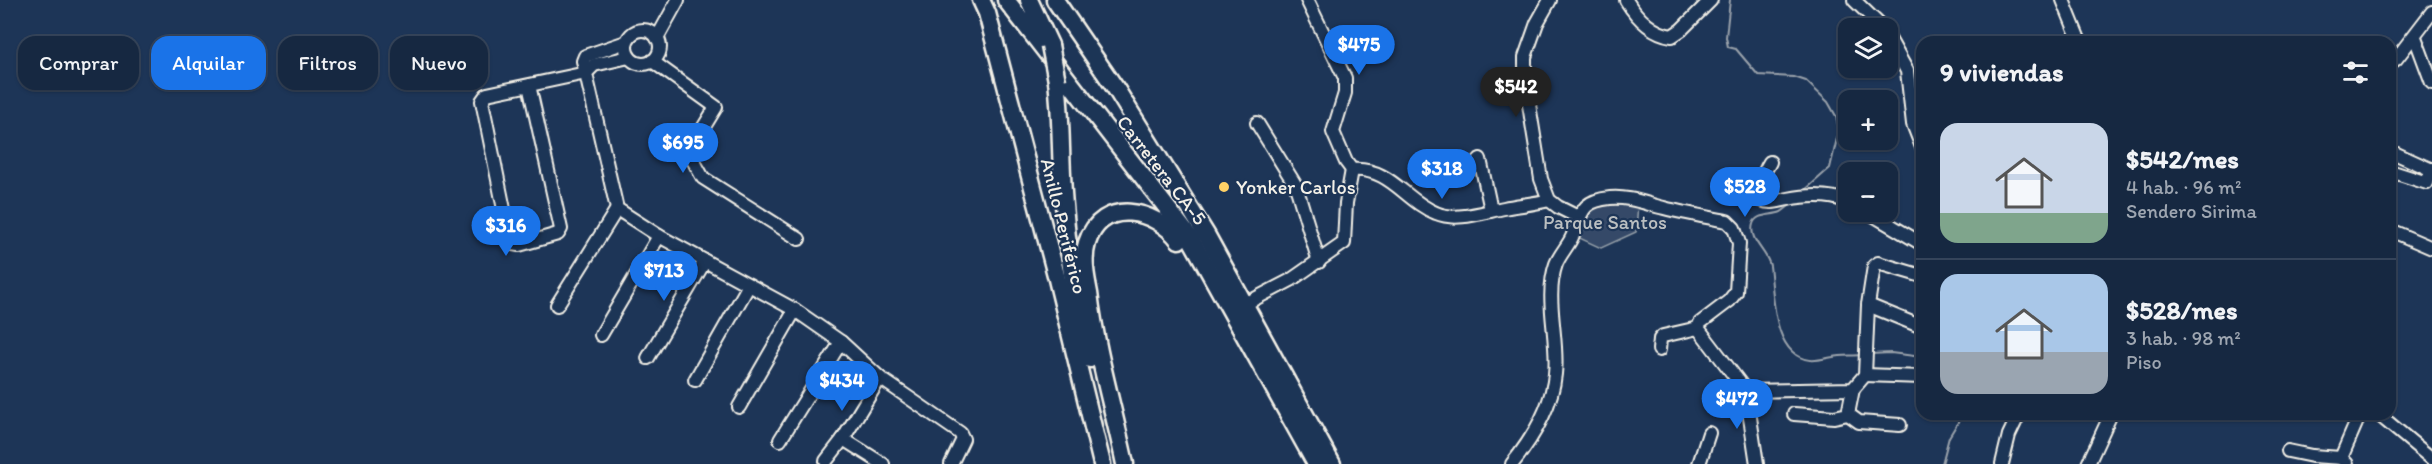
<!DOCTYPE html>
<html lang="es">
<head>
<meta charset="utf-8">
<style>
	:root { --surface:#162841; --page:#23344c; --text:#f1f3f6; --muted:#9ea6b1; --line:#35445a; --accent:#1a73e8 }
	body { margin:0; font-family:Itim,sans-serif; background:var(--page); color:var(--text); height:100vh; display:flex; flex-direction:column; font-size:22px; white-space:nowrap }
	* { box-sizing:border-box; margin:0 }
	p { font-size:20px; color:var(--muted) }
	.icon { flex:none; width:33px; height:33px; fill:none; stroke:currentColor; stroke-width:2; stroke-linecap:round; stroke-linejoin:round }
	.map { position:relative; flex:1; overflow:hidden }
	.panel { position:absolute; left:1916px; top:36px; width:480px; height:384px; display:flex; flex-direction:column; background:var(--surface); border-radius:18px; box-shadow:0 2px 4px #0004,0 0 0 2px var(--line) }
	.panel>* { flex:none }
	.top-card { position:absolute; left:18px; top:36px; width:570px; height:54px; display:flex; gap:12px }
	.buttons { position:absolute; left:1838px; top:18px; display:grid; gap:12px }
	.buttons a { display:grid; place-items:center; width:60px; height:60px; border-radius:12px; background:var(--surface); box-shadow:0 2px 4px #0004,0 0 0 2px var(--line); font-size:30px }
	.price { position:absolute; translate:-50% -51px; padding:0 14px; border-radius:21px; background:var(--accent); color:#fff; font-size:20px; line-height:39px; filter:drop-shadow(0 2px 3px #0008) }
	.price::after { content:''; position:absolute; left:50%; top:36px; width:18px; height:14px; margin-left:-9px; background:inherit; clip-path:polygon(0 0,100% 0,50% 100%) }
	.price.selected { background:#222; color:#fff }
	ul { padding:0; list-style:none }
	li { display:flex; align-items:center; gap:18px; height:150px; padding:0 24px }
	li+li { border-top:2px solid var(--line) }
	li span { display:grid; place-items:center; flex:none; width:168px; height:120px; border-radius:18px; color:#555 }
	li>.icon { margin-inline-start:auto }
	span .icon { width:72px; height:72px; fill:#fffc; stroke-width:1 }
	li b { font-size:26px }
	h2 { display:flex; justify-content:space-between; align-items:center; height:72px; padding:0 24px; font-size:26px }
	.chip { padding:0 21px; border-radius:18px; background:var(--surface); box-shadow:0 2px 4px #0004,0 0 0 2px var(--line); font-size:21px; line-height:54px }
	.chip.selected { background:var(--accent); color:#fff }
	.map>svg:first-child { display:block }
</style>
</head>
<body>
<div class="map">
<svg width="2432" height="464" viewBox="0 0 2432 464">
	<rect width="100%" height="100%" fill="#1d3557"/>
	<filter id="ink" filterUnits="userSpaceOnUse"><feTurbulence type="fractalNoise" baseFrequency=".0167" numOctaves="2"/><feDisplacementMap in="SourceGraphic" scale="12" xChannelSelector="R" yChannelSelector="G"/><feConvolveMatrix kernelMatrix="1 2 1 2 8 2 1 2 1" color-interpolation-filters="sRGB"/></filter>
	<g filter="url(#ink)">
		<polygon fill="#354a67" stroke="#949ea8" stroke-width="1.5" points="1594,201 1638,202 1636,232 1601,248 1573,235"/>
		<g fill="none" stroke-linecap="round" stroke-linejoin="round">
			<g stroke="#9aa2ab" stroke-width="2">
				<polyline points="1730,0 1726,37 1728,47 1736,49 1758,75 1794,77 1806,81 1828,102 1836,116 1839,130 1830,168 1804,191"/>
				<path d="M1792,204C1788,206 1785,210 1781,212C1772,216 1756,213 1753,224C1748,240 1768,252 1770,266C1774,295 1772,355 1810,360C1818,361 1826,358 1833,357C1842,355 1852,356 1861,355"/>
				<polyline points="1870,354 1891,353 1922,357"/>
				<polyline points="1942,464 1949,437 1963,414"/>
			</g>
			<g stroke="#f4f1e8" stroke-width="16">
				<g id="minor">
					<polyline points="1307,0 1345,78 1345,93 1333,132 1346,162 1352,170"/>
					<polyline points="1550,0 1537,23 1525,57 1525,80 1541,179 1549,200 1558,207 1578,217"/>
					<path d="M1626,0C1637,18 1651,33 1672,36L1681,30L1711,0"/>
					<polyline points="1854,0 1883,28"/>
					<polyline points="2063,0 2080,42"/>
					<circle cx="643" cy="47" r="17"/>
					<polyline points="1887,35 1907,71 1913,124 1922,147"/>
					<polyline points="2415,37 2432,83"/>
					<polyline points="657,38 678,0"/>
					<polyline points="626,42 585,56 583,61 617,209 659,236 795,310 841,342 880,378 960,433 963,439 951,464"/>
					<polyline points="652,61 716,107 697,138 693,160 703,178 799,239"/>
					<polyline points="2390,63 2396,59 2432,12"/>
					<polyline points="529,85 561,229 558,234 519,245 513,244 510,239 482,101 487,94 586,73 594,65 629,57"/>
					<polyline points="1257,123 1296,186 1319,262"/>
					<polyline points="2390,151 2432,170"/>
					<polyline points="1480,159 1491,210"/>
					<path d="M1770,162C1762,175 1759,185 1761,200C1771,204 1777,201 1788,199C1808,195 1829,194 1848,202"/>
					<path d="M1352,170C1390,167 1405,201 1436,213C1457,222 1483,212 1504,208C1519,205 1534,204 1549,200"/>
					<polyline points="2390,171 2427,183 2432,169"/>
					<polyline points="1868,212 1922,244"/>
					<polyline points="2390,230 2432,248"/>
					<polyline points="1245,304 1291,280 1344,243 1346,203 1352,170"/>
					<polyline points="557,305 617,209"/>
					<polyline points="1868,305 1922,327"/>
					<polyline points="601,335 659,236"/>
					<polyline points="1659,350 1660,339 1663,336 1698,328"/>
					<polyline points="648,358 705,261"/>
					<polyline points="1865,375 1922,377"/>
					<polyline points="695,380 749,285"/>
					<polyline points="1746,391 1853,389 1865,375 1868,305 1874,266 1878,263 1922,276"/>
					<polyline points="739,407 795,310"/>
					<polyline points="1794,414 1834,417 1848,414 1853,389"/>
					<polyline points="1848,414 1859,422 1900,425"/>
					<polyline points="2378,414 2432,459"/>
					<polyline points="843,439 883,464"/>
					<polyline points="780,440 841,342"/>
					<polyline points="2288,451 2312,456 2341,458"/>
					<polyline points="826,461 843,439 880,378"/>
					<path d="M1512,464C1532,439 1552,406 1555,374C1559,340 1544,298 1556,264C1560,254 1568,246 1572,237C1582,215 1579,201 1610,198C1627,196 1647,204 1664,208C1684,213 1706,217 1727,221L1734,228L1739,243L1736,292L1729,301L1700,323L1698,328L1746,391L1757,464"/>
					<polyline points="1699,464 1709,433"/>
					<polyline points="2002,464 2009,435 2019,414"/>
					<polyline points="2088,464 2111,414"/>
					<polyline points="2347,464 2341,458 2360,414"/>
				</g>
			</g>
			<g stroke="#f4f1e8" stroke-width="21">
				<g id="highway">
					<polyline points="981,0 987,13 1056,275 1102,464"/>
					<polyline points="1006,0 1191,239 1316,464"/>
					<polyline points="1029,0 1050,45"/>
					<polyline points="1055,0 1116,89 1207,236 1332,464"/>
					<path d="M1057,81C1062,122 1060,163 1064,205C1068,257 1076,308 1090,359"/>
					<path d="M1125,464C1113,407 1096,351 1089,293C1086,278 1082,259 1087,243C1102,197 1155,209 1179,240"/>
				</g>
			</g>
			<use href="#minor" stroke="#1d3557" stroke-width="12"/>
			<use href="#highway" stroke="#1d3557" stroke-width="16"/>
			<g stroke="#f4f1e8" stroke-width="21" stroke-linecap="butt">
				<polyline id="highway-bridge" points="1050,45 1057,81"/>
			</g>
			<use href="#highway-bridge" stroke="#1d3557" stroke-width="16"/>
		</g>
	</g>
	<circle fill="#ffd166" stroke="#1d3557" stroke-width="2" cx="1224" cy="187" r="6"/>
	<g text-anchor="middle" stroke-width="4.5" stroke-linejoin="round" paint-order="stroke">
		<g font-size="20" fill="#f4f1e8" stroke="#1d3557">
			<text transform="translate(1162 170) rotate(52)" y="7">Carretera CA-5</text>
			<text transform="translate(1064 226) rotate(76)" y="7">Anillo Periférico</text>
		</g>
		<g font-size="20" fill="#f4f1e8" stroke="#1d3557" text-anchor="start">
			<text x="1236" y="194">Yonker Carlos</text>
		</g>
		<g font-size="20" fill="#bbbfc1" stroke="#1d3557">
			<text x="1605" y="229">Parque Santos</text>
		</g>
	</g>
</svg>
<div class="buttons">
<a><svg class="icon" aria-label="layers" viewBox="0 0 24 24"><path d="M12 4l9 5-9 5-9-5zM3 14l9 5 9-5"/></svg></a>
<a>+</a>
<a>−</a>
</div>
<b class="price" style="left:1359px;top:76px">$475</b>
<b class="price selected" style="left:1516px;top:118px">$542</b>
<b class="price" style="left:683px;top:174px">$695</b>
<b class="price" style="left:1442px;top:200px">$318</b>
<b class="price" style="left:1745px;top:218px">$528</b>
<b class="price" style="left:506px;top:257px">$316</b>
<b class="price" style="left:664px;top:302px">$713</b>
<b class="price" style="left:842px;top:412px">$434</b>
<b class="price" style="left:1737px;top:430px">$472</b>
<div class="top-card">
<a class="chip">Comprar</a>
<a class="chip selected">Alquilar</a>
<a class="chip">Filtros</a>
<a class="chip">Nuevo</a>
</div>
<section class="panel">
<h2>9 viviendas<svg class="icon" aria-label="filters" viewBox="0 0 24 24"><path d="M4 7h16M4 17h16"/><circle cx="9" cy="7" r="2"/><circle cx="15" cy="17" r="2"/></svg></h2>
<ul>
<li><span style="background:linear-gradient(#c9d6e8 75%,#7fa58c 0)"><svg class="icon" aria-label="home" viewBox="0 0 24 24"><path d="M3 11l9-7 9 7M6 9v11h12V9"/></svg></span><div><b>$542/mes</b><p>4 hab. · 96 m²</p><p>Sendero Sirima</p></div></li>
<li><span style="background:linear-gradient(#a9c7e8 65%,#9aa5b1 0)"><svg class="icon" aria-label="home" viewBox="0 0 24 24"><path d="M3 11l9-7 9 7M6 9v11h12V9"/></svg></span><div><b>$528/mes</b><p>3 hab. · 98 m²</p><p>Piso</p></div></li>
</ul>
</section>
</div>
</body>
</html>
